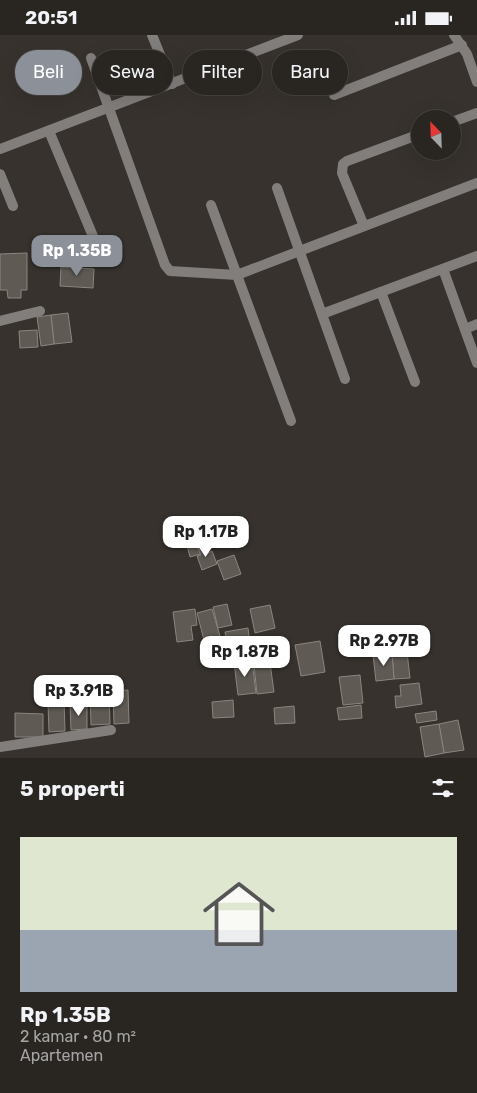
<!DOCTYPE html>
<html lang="id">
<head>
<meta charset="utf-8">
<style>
	:root { --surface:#292622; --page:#312e2a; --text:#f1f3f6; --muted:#a5a5a5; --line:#454340; --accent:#8c9099 }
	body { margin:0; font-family:Rubik,sans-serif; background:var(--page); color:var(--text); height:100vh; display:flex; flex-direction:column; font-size:19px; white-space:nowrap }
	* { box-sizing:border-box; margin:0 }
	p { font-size:16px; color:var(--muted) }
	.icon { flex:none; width:28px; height:28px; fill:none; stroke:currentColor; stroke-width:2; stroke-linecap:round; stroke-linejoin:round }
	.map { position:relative; height:723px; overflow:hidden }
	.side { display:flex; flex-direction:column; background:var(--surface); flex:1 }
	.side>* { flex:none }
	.hud { position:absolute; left:15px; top:15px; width:448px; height:45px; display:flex; gap:10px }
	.needle { width:32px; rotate:337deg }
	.tools { position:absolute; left:411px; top:75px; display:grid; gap:10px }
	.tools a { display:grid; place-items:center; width:50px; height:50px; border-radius:50%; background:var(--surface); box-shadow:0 5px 20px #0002,0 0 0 1px var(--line); font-size:25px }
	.price { position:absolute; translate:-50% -42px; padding:0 11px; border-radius:10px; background:#fff; color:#222; font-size:16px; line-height:32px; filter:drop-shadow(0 1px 2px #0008) }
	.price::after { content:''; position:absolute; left:50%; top:30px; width:15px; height:11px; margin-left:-8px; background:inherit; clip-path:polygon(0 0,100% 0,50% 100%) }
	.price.selected { background:var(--accent); color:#fff }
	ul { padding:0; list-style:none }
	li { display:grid; align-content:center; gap:10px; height:265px; padding:0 20px }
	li+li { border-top:1px solid var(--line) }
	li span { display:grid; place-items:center; height:155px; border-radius:0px; color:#555 }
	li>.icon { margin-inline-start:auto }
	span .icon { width:90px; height:90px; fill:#fffc; stroke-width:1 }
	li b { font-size:21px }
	h2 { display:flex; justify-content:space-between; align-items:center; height:60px; padding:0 20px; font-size:21px }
	.tag { padding:0 18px; border-radius:22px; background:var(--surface); box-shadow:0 5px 20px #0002,0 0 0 1px var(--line); font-size:18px; line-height:45px }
	.tag.selected { background:var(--accent); color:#fff }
	.status { display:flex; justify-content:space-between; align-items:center; height:35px; padding:0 25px; background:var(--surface); direction:ltr }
	.status svg { height:14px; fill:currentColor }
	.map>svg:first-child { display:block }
</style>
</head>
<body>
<div class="status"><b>20:51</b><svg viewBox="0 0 49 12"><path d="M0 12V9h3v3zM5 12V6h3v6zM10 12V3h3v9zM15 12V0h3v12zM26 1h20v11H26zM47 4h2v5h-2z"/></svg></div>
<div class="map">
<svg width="477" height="723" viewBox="0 0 477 723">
	<rect width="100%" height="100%" fill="#37322d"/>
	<g fill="#5f5a54" stroke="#8b8580">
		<polygon points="27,218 27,255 21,255 21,263 8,263 7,255 0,255 0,219"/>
		<polygon points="61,232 94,234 93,253 60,251"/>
		<polygon points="68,278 72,307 54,309 51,280"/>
		<polygon points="51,280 54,309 41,311 37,282"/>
		<polygon points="37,295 38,312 20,313 19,296"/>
		<polygon points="195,505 200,519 190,522 186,507"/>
		<polygon points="205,510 208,518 212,516 217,529 202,535 197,521 201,520 198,512"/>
		<polygon points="234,520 241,539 224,545 217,526"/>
		<polygon points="227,569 232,590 218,593 213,572"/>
		<polygon points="270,570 275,593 255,598 250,574"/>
		<polygon points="195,574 197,590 191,591 193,605 177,607 173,577"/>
		<polygon points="212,574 220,601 204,605 197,578"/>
		<polygon points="248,593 251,616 228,619 225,597"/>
		<polygon points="406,603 407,614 374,618 373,606"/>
		<polygon points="320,606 325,637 301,641 295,610"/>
		<polygon points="407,617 410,643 394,644 392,618"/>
		<polygon points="392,618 394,644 376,646 373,620"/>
		<polygon points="252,626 256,658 238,660 234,627"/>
		<polygon points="270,628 274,657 257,659 254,630"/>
		<polygon points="360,640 363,668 343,670 339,642"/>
		<polygon points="419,648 422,669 396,673 395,661 401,661 400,650"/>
		<rect x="41" y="653" width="23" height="13"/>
		<polygon points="128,655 129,688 114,689 113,656"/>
		<polygon points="90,656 109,656 110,689 91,690"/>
		<polygon points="233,665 234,682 213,683 212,667"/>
		<polygon points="64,667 65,696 49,697 48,668"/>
		<polygon points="70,669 87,669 87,694 71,695"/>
		<polygon points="361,670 362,683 339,685 337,673"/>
		<polygon points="294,671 295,688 275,689 274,673"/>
		<polygon points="436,676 437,685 417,688 415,679"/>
		<polygon points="15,678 43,679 43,702 15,702"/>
		<polygon points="458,685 464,715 444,718 439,689"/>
		<polygon points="439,689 444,718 425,722 420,692"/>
	</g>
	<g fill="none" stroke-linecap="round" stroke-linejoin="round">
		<g stroke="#817e7c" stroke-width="10">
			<polyline points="152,0 172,49"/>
			<polyline points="454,0 467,19 477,47"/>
			<polyline points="91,23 165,230 170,236 237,240 477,148"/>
			<polyline points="334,60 462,10"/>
			<polyline points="452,87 477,78"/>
			<polyline points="49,96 100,218"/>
			<polyline points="0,114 298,0"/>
			<polyline points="0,139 13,171"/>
			<polyline points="277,153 345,344"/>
			<polyline points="211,170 291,386"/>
			<polyline points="364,191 342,138 343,129 347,126 420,99"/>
			<polyline points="443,234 477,328"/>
			<polyline points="381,257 415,347"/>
			<polyline points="322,279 477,221"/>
			<polyline points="0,286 40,276"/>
			<polyline points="465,294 477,289"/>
			<polyline points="0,712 111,695"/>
		</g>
	</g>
</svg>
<div class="tools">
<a><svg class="needle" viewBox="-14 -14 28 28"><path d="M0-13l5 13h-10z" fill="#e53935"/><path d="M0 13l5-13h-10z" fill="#a5a5a5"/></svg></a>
</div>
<b class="price selected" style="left:77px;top:242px">Rp 1.35B</b>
<b class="price" style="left:206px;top:523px">Rp 1.17B</b>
<b class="price" style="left:384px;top:632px">Rp 2.97B</b>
<b class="price" style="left:245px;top:643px">Rp 1.87B</b>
<b class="price" style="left:79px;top:682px">Rp 3.91B</b>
<div class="hud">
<a class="tag selected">Beli</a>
<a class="tag">Sewa</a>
<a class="tag">Filter</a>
<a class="tag">Baru</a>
</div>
</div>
<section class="side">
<h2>5 properti<svg class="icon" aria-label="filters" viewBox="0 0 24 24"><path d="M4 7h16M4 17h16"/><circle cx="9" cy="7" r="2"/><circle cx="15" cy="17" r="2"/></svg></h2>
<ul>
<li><span style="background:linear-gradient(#dfe7d0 60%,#9aa5b1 0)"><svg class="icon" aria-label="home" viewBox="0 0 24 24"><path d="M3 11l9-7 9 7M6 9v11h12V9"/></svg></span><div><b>Rp 1.35B</b><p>2 kamar · 80 m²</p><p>Apartemen</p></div></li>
</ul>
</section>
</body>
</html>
